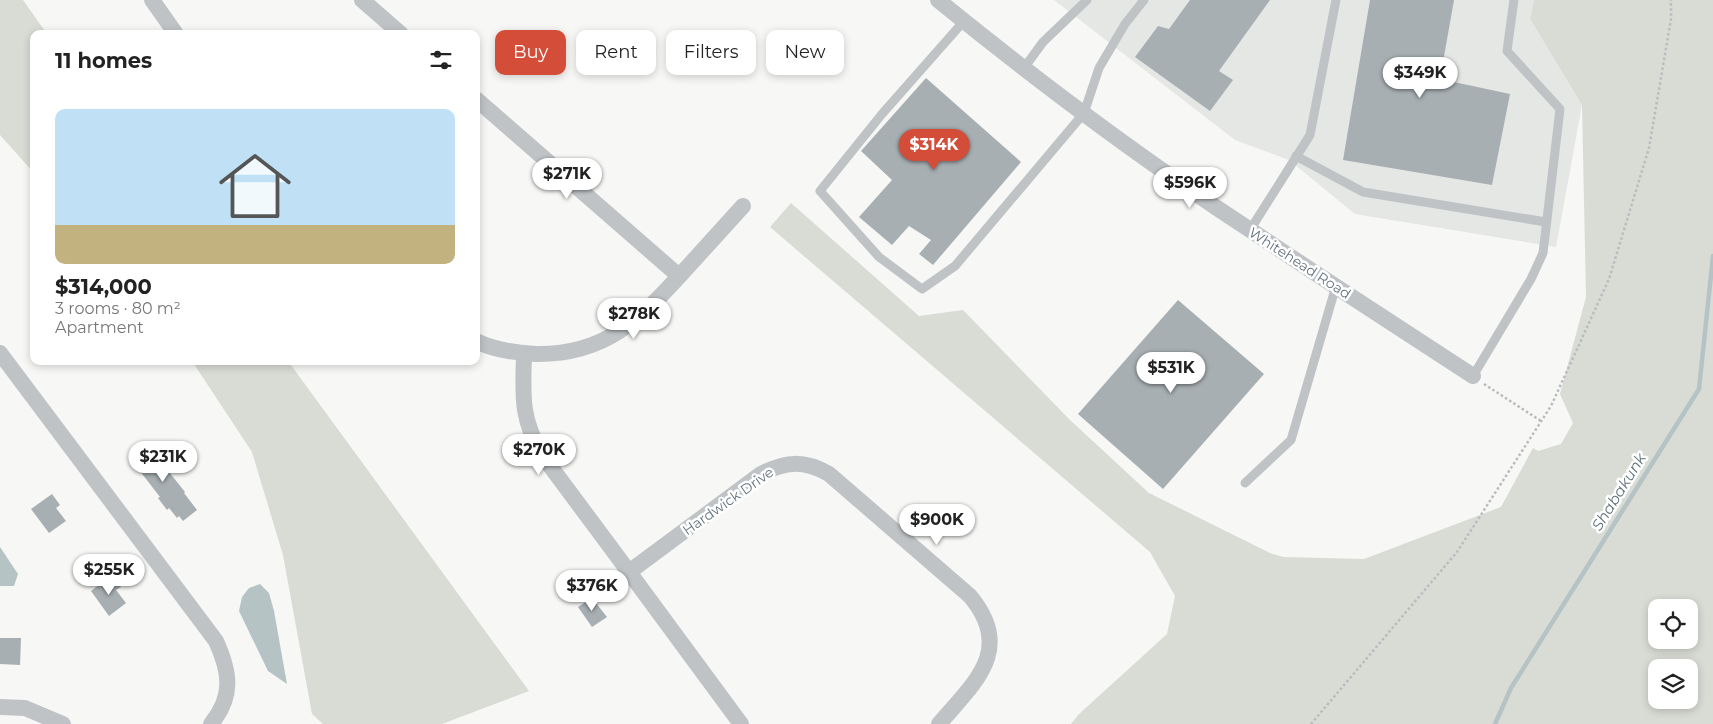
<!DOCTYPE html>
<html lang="en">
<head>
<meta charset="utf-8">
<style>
	:root { --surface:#fff; --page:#f2f2f2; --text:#222; --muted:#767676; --line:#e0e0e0; --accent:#d44d38 }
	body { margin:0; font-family:Montserrat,sans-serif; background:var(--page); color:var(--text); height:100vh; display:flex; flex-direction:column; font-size:19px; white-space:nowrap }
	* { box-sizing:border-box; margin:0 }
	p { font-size:16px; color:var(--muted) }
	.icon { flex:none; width:28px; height:28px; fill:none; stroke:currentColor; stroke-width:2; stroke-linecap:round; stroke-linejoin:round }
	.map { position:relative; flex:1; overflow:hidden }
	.panel { position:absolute; left:30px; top:30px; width:450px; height:335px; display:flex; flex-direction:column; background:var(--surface); border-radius:10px; box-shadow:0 2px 8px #0003 }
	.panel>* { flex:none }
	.top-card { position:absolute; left:495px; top:30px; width:475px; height:45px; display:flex; gap:10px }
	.tools { position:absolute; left:1648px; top:599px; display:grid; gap:10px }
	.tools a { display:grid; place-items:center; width:50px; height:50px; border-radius:10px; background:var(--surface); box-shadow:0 2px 8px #0003; font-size:25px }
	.price { position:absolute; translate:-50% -42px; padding:0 11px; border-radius:18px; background:#fff; color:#222; font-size:16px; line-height:32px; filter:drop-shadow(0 1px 2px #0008) }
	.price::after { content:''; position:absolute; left:50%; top:30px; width:15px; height:11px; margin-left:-8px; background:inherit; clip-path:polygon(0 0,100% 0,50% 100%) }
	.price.active { background:var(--accent); color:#fff }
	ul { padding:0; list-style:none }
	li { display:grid; align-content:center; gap:10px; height:265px; padding:0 25px }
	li+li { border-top:1px solid var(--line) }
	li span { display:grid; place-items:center; height:155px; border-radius:10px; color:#555 }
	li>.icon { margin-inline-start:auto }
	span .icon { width:90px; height:90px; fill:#fffc; stroke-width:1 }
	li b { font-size:21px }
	h2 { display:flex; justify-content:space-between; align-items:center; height:60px; padding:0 25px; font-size:21px }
	.chip { padding:0 18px; border-radius:10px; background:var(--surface); box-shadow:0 2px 8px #0003; font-size:18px; line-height:45px }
	.chip.active { background:var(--accent); color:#fff }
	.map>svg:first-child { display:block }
</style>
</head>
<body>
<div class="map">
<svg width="1713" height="724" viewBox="0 0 1713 724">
	<rect width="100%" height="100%" fill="#f7f7f5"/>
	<polygon fill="#e5e7e5" points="1054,0 1534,0 1530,19 1582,105 1556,247 1355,214 1289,160 1235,140"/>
	<g fill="#d8dcd4" fill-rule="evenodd">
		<polygon points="0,0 23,0 47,34 34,34 34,173 0,135"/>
		<path d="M1534,0H1713V724H1071L1078,715L1167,634L1175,596L1150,552L770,227L791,203L919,316L963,310L1070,420L1149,493L1270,553L1283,557L1364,559L1501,507L1533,448L1538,451L1561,444L1573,423L1560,394L1586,297L1582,105L1530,19ZM1656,608H1689V640H1656ZM1656,668H1689V700H1656Z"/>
		<polygon points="192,361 288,361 529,691 442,724 323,724 312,714 283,555 252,452"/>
	</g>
	<g fill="#b5c3c5">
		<polygon points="0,547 18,574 14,586 0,586"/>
		<polygon points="260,584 269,593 274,611 287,684 268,671 239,611 242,597 249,588"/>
	</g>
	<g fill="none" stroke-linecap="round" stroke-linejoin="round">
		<polyline stroke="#b5c3c5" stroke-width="4.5" points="1495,724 1511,688 1699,389 1713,256"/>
	</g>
	<g fill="#a7afb3">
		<polygon points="1190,0 1270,0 1219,71 1233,80 1210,111 1135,57 1158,26 1169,29"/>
		<polygon points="1370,0 1454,0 1440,79 1510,94 1492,185 1343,160"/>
		<polygon points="926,78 1021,162 933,265 919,254 931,240 909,226 892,245 859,217 892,180 861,151"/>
		<polygon points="1178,300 1264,374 1163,489 1078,414"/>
		<polygon points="146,443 185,492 184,493 197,510 183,521 179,516 177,518 169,508 167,510 158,498 160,497 129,457"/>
		<polygon points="52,494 60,505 56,508 66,521 49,533 31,509"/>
		<polygon points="112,575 121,587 116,590 126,603 109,616 91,591"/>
		<polygon points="592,598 607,617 592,627 578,607"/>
		<polygon points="0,638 21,638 20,665 0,664"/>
	</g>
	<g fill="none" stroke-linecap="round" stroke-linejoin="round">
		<g stroke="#b9bcbe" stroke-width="2.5" stroke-dasharray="2.5 2.5" stroke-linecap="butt">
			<polyline points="1484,384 1541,421"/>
			<polyline points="1311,724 1457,552 1551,406 1609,279 1649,148 1671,19 1671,0"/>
		</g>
		<g stroke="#bfc3c6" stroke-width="9">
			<polyline points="964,21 882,114 820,191 879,257 922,289 955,266 1084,113 1099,68 1125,24 1144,0"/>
			<polyline points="1024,68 1043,42 1087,0"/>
			<polyline points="1296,156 1363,192 1546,222"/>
			<polyline points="1250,230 1310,135 1336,0"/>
			<polyline points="1473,376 1531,279 1543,253 1560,109 1507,51 1514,0"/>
			<polyline points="1245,483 1291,440 1336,286"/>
		</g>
		<g stroke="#bfc3c6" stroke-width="16">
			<polyline points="152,0 176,34"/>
			<polyline points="362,0 401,34"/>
			<path d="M938,0C1029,74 1123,145 1220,210C1304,266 1388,321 1473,376"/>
			<polyline points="476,99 679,276"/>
			<path d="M476,341C494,350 516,353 536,354C606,355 640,319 684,271C704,249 723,228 743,206"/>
			<path d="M0,353L216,641C230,672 234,696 211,724"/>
			<path d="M524,353C523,395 520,417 542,455L629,572"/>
			<polyline points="0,707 25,708 63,724"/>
			<path d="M741,724L629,572L761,474C786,461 804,460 829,474L970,596C1015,650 974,683 939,724"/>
		</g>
	</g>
	<g text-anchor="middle" stroke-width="5" stroke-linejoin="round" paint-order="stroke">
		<g font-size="14" fill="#65757d" stroke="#fff">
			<text transform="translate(1300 263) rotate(33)" y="5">Whitehead Road</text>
			<text transform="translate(728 501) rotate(-35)" y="5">Hardwick Drive</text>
		</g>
		<g font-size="15" font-style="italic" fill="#607478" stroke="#fff">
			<text transform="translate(1619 492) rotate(-58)" y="5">Shabakunk</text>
		</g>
	</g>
</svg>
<div class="tools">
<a><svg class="icon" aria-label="locate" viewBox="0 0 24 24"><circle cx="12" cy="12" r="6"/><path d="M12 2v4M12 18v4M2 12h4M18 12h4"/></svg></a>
<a><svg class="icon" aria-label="layers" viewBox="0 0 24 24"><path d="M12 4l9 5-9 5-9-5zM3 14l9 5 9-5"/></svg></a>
</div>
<b class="price" style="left:1420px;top:99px">$349K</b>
<b class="price active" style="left:934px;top:171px">$314K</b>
<b class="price" style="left:567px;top:200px">$271K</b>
<b class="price" style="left:1190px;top:209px">$596K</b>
<b class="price" style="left:634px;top:340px">$278K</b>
<b class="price" style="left:1171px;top:394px">$531K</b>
<b class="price" style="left:539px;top:476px">$270K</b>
<b class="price" style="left:163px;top:483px">$231K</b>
<b class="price" style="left:937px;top:546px">$900K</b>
<b class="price" style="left:109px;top:596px">$255K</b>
<b class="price" style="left:592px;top:612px">$376K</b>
<div class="top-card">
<a class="chip active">Buy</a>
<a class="chip">Rent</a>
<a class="chip">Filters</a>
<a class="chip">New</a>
</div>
<section class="panel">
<h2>11 homes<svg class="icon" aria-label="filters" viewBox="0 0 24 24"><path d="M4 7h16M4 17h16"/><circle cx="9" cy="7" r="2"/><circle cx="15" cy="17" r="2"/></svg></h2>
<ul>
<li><span style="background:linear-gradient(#bfe0f5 75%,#c2b280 0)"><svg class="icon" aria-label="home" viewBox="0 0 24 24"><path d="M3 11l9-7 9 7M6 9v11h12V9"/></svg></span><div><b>$314,000</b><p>3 rooms · 80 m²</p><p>Apartment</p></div></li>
</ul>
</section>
</div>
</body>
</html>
